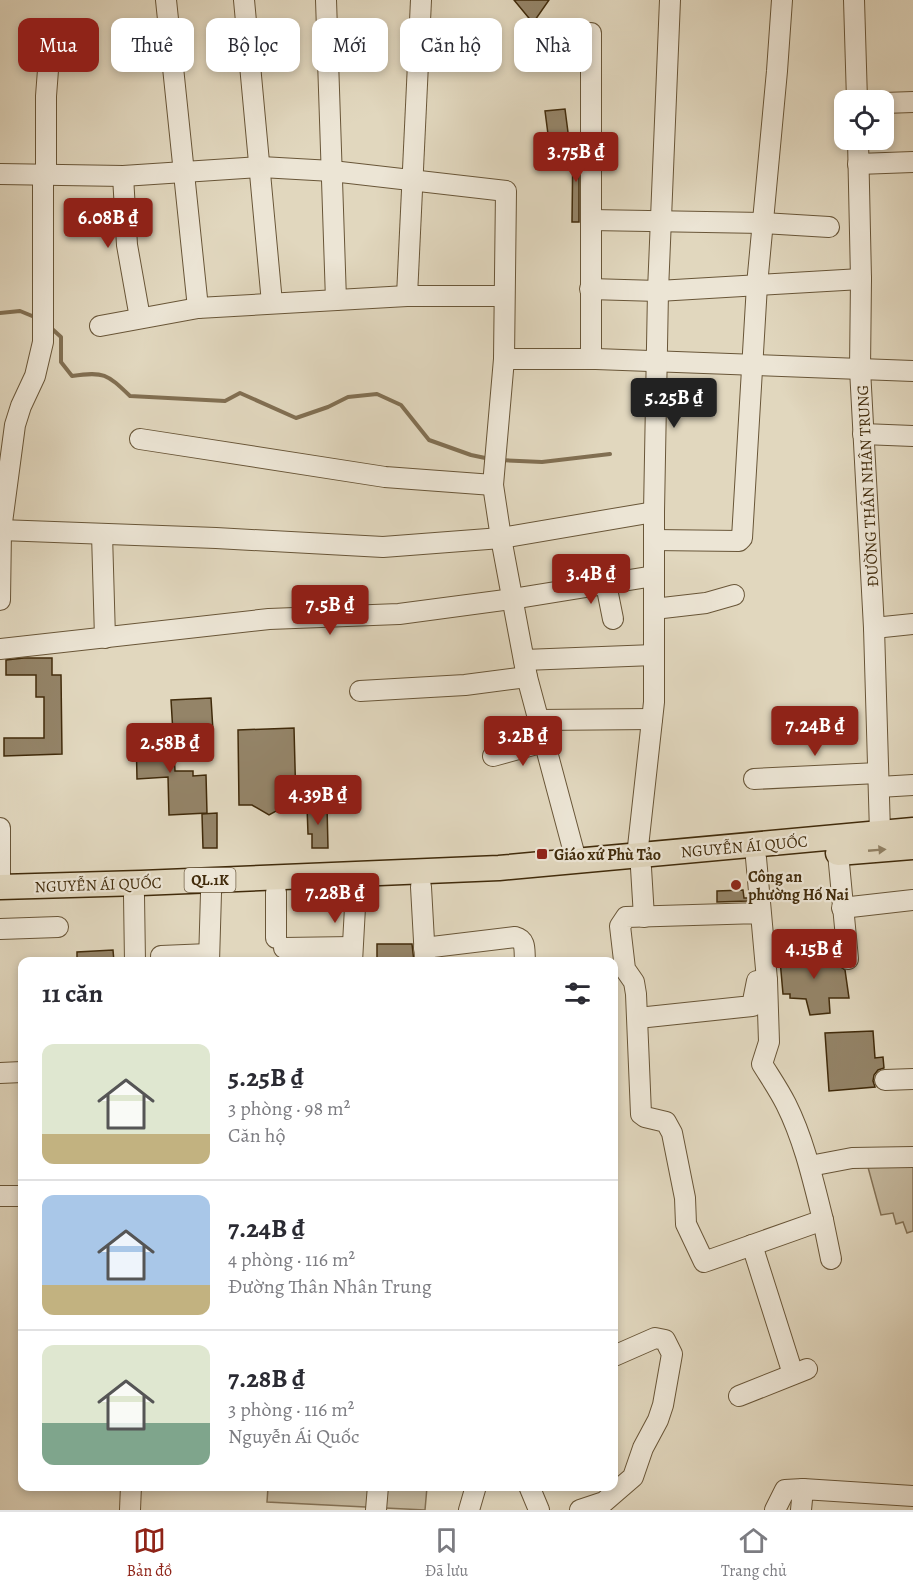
<!DOCTYPE html>
<html lang="vi">
<head>
<meta charset="utf-8">
<style>
	:root { --surface:#fff; --page:#f2f2f3; --text:#2b2b33; --muted:#7c7c81; --line:#e1e1e2; --accent:#8f2418 }
	body { margin:0; font-family:Alegreya,serif; background:var(--page); color:var(--text); height:100vh; display:flex; flex-direction:column; font-size:22px; white-space:nowrap }
	* { box-sizing:border-box; margin:0 }
	p { font-size:20px; color:var(--muted) }
	.icon { flex:none; width:33px; height:33px; fill:none; stroke:currentColor; stroke-width:2; stroke-linecap:round; stroke-linejoin:round }
	.map { position:relative; flex:1; overflow:hidden }
	.side { position:absolute; left:18px; top:957px; width:600px; height:534px; display:flex; flex-direction:column; background:var(--surface); border-radius:12px; box-shadow:0 3px 9px #0003 }
	.side>* { flex:none }
	.banner { position:absolute; left:18px; top:18px; width:600px; height:54px; display:flex; gap:12px }
	.tools { position:absolute; left:834px; top:90px; display:grid; gap:12px }
	.tools a { display:grid; place-items:center; width:60px; height:60px; border-radius:12px; background:var(--surface); box-shadow:0 3px 9px #0003; font-size:30px }
	.price { position:absolute; translate:-50% -51px; padding:0 14px; border-radius:6px; background:var(--accent); color:#fff; font-size:20px; line-height:39px; filter:drop-shadow(0 2px 3px #0008) }
	.price::after { content:''; position:absolute; left:50%; top:36px; width:18px; height:14px; margin-left:-9px; background:inherit; clip-path:polygon(0 0,100% 0,50% 100%) }
	.price.current { background:#222; color:#fff }
	ul { padding:0; list-style:none }
	li { display:flex; align-items:center; gap:18px; height:150px; padding:0 24px }
	li+li { border-top:2px solid var(--line) }
	li span { display:grid; place-items:center; flex:none; width:168px; height:120px; border-radius:12px; color:#555 }
	li>.icon { margin-inline-start:auto }
	span .icon { width:72px; height:72px; fill:#fffc; stroke-width:1 }
	li b { font-size:26px }
	h2 { display:flex; justify-content:space-between; align-items:center; height:72px; padding:0 24px; font-size:26px }
	.tag { padding:0 21px; border-radius:12px; background:var(--surface); box-shadow:0 3px 9px #0003; font-size:21px; line-height:54px }
	.tag.current { background:var(--accent); color:#fff }
	.tabs { display:flex; justify-content:space-around; align-items:center; height:84px; border-top:2px solid var(--line); background:var(--surface); font-size:16px; color:var(--muted) }
	.tabs a { display:grid; justify-items:center; gap:3px }
	.tabs .current { color:var(--accent) }
	.map>svg:first-child { display:block }
</style>
</head>
<body>
<div class="map">
<svg width="913" height="1510" viewBox="0 0 913 1510">
	<rect width="100%" height="100%" fill="#e1d7be"/>
	<filter id="stains"><feTurbulence type="fractalNoise" baseFrequency=".00333" numOctaves="4"/><feColorMatrix values="0 0 0 0 .2 0 0 0 0 .09 0 0 0 0 .02 0 0 0 .5 -.17"/></filter>
	<radialGradient id="worn" r=".72"><stop offset=".6" stop-color="#630" stop-opacity="0"/><stop offset="1" stop-color="#630" stop-opacity=".3"/></radialGradient>
	<g fill="#c6baa0" stroke="#847256" stroke-width="1.5">
		<polygon points="866,1160 913,1160 913,1231 907,1233 903,1222 896,1224 893,1213 881,1215"/>
		<polygon points="268,1487 427,1487 425,1510 267,1502"/>
	</g>
	<g fill="none" stroke-linecap="round" stroke-linejoin="round">
		<g stroke="#816f52" stroke-width="4">
			<polyline points="0,313 20,311 37,318"/>
			<path d="M50,327L61,337V362L72,376C104,371 107,374 130,396L225,401L240,393L296,418L328,407L348,397L377,394L401,405L429,440L471,455L490,459"/>
			<polyline points="500,460 542,462 610,454"/>
		</g>
	</g>
	<g fill="#948468" stroke="#412b0b" stroke-width="1.5">
		<polygon points="514,0 549,0 533,23"/>
		<polygon points="565,109 569,140 549,142 545,111"/>
		<polygon points="573,141 579,141 579,222 572,222"/>
		<polygon points="24,658 52,658 52,675 61,675 62,754 4,756 4,738 44,738 44,697 36,697 36,675 6,675 6,660"/>
		<polygon points="211,698 213,731 173,733 171,700"/>
		<polygon points="294,728 296,804 289,804 269,815 252,805 239,805 238,730"/>
		<polygon points="136,732 173,733 175,771 193,771 193,776 206,775 207,813 169,815 168,777 137,779"/>
		<polygon points="327,805 328,848 312,848 312,834 308,834 307,806"/>
		<polygon points="217,813 217,848 203,848 202,814"/>
		<polygon points="743,890 744,898 748,898 748,901 717,902 717,891"/>
		<polygon points="377,944 412,944 414,962 377,962"/>
		<polygon points="113,950 114,962 77,962 77,952"/>
		<polygon points="835,952 838,965 845,970 849,998 829,998 830,1013 810,1015 806,999 790,998 790,994 783,994 780,960 788,959 787,956"/>
		<polygon points="873,1031 875,1058 883,1057 884,1068 878,1070 874,1075 873,1081 875,1087 829,1091 825,1033"/>
	</g>
	<g fill="none" stroke-linecap="round" stroke-linejoin="round">
		<g stroke="#695638" stroke-width="22">
			<g id="minor">
				<polyline points="166,0 198,308"/>
				<polyline points="244,0 272,303"/>
				<polyline points="326,0 336,300"/>
				<polyline points="854,0 857,100"/>
				<polyline points="884,103 913,102"/>
				<polyline points="858,140 861,279 860,369 874,628 880,832"/>
				<polyline points="858,164 913,162"/>
				<polyline points="0,174 123,176 261,167 332,171 506,191 504,359 493,485 501,538 527,677 576,860"/>
				<polyline points="46,176 46,96 51,31"/>
				<polyline points="123,176 127,245 140,318"/>
				<polyline points="591,220 763,223 829,227"/>
				<polyline points="590,289 658,291 861,279"/>
				<polyline points="407,296 421,0"/>
				<polyline points="100,326 198,308 407,296 504,296"/>
				<polyline points="504,359 596,359 913,371"/>
				<polyline points="591,359 591,33"/>
				<polyline points="863,434 913,436"/>
				<polyline points="140,439 385,477 493,485"/>
				<polyline points="0,530 216,538 383,547 501,538 654,512"/>
				<polyline points="102,534 105,638"/>
				<polyline points="654,540 739,541 742,538 757,285 777,71 782,0"/>
				<polyline points="606,584 613,619"/>
				<polyline points="0,600 1,530 15,425 21,406 35,376 43,342 43,176"/>
				<polyline points="654,609 706,603 734,595"/>
				<polyline points="874,628 913,624"/>
				<polyline points="0,649 269,619 399,614 512,599 654,576"/>
				<polyline points="524,660 654,655"/>
				<polyline points="360,691 465,685 527,677"/>
				<polyline points="538,720 652,719"/>
				<polyline points="493,756 544,742"/>
				<polyline points="754,779 878,773"/>
				<polyline points="879,787 913,785"/>
				<polyline points="0,828 0,887"/>
				<polyline points="838,853 848,959"/>
				<polyline points="637,856 654,702 654,512 658,291 670,0"/>
				<path d="M756,858L767,980L769,1042L762,1064C770,1077 779,1090 786,1104C804,1140 813,1180 823,1220L704,1262L686,1224L685,1198L672,1133L666,1122L645,1117L641,1114L636,994L634,982L625,969L620,926L626,917L760,913"/>
				<polyline points="641,868 644,917"/>
				<polyline points="421,887 425,959"/>
				<polyline points="276,892 276,938"/>
				<polyline points="134,896 135,962"/>
				<polyline points="842,908 913,900"/>
				<polyline points="0,929 58,927"/>
				<polyline points="284,948 352,947"/>
				<path d="M424,948L515,937C527,940 524,951 525,962"/>
				<polyline points="161,956 209,954"/>
				<polyline points="209,962 211,893"/>
				<polyline points="352,962 356,889"/>
				<polyline points="638,1018 752,1006 757,981 767,980"/>
				<polyline points="0,1073 22,1072"/>
				<polyline points="885,1080 913,1079"/>
				<polyline points="810,1166 852,1158 913,1157"/>
				<polyline points="0,1196 22,1196"/>
				<polyline points="823,1220 831,1259"/>
				<polyline points="752,1245 793,1374"/>
				<polyline points="739,1396 807,1369"/>
				<polyline points="529,1486 539,1510"/>
				<polyline points="130,1510 131,1486"/>
				<polyline points="376,1510 378,1486"/>
				<polyline points="469,1510 476,1486"/>
				<polyline points="580,1510 604,1502 633,1477 643,1448 658,1420 663,1405 672,1354 665,1340 655,1338 614,1356"/>
				<polyline points="775,1510 785,1490 803,1489"/>
				<polyline points="801,1510 803,1489 913,1496"/>
			</g>
		</g>
		<g stroke="#412b0b" stroke-width="27">
			<g id="major">
				<polyline points="838,853 913,847"/>
				<polyline points="0,887 141,883 499,868 913,830"/>
			</g>
		</g>
		<use href="#minor" stroke="#ece5d5" stroke-width="20"/>
		<use href="#major" stroke="#e1d7be" stroke-width="24"/>
	</g>
	<defs><path id="oneway-solid" d="M-6-.8H1V-3.2L6.5 0L1 3.2V.8H-6Z" transform="scale(1.5)"/></defs>
	<use fill="#918164" href="#oneway-solid" transform="translate(877 850) rotate(-5)"/>
	<g fill="#8f2418" stroke="#ece5d5" stroke-width="2">
		<rect x="536" y="848" width="12" height="12" rx="3"/>
		<circle cx="736" cy="885" r="6"/>
	</g>
	<g text-anchor="middle" stroke-width="4.5" stroke-linejoin="round" paint-order="stroke">
		<rect fill="#ece5d5" stroke="#746348" stroke-width="1.5" x="184.5" y="868" width="51" height="24" rx="4.5"/>
		<g font-size="15" font-weight="bold" fill="#412b0b">
			<text x="210" y="885">QL.1K</text>
		</g>
		<g font-size="16" fill="#412b0b" stroke="#ece5d5">
			<text transform="translate(867 486) rotate(-93)" y="6">ĐƯỜNG THÂN NHÂN TRUNG</text>
			<text transform="translate(744 846) rotate(-5)" y="6">NGUYỄN ÁI QUỐC</text>
			<text transform="translate(98 884) rotate(-2)" y="6">NGUYỄN ÁI QUỐC</text>
		</g>
		<g font-size="16" font-weight="bold" fill="#412b0b" stroke="#ece5d5" text-anchor="start">
			<text x="554" y="860">Giáo xứ Phù Tảo</text>
			<text x="748" y="882">Công an<tspan x="748" dy="18">phường Hố Nai</tspan></text>
		</g>
	</g>
	<rect width="100%" height="100%" filter="url(#stains)"/>
	<rect width="100%" height="100%" fill="url(#worn)"/>
</svg>
<div class="tools">
<a><svg class="icon" aria-label="locate" viewBox="0 0 24 24"><circle cx="12" cy="12" r="6"/><path d="M12 2v4M12 18v4M2 12h4M18 12h4"/></svg></a>
</div>
<b class="price" style="left:576px;top:183px">3.75B ₫</b>
<b class="price" style="left:108px;top:249px">6.08B ₫</b>
<b class="price current" style="left:674px;top:429px">5.25B ₫</b>
<b class="price" style="left:591px;top:605px">3.4B ₫</b>
<b class="price" style="left:330px;top:636px">7.5B ₫</b>
<b class="price" style="left:815px;top:757px">7.24B ₫</b>
<b class="price" style="left:523px;top:767px">3.2B ₫</b>
<b class="price" style="left:170px;top:774px">2.58B ₫</b>
<b class="price" style="left:318px;top:826px">4.39B ₫</b>
<b class="price" style="left:335px;top:924px">7.28B ₫</b>
<b class="price" style="left:814px;top:980px">4.15B ₫</b>
<div class="banner">
<a class="tag current">Mua</a>
<a class="tag">Thuê</a>
<a class="tag">Bộ lọc</a>
<a class="tag">Mới</a>
<a class="tag">Căn hộ</a>
<a class="tag">Nhà</a>
</div>
<section class="side">
<h2>11 căn<svg class="icon" aria-label="filters" viewBox="0 0 24 24"><path d="M4 7h16M4 17h16"/><circle cx="9" cy="7" r="2"/><circle cx="15" cy="17" r="2"/></svg></h2>
<ul>
<li><span style="background:linear-gradient(#dfe7d0 75%,#c2b280 0)"><svg class="icon" aria-label="home" viewBox="0 0 24 24"><path d="M3 11l9-7 9 7M6 9v11h12V9"/></svg></span><div><b>5.25B ₫</b><p>3 phòng · 98 m²</p><p>Căn hộ</p></div></li>
<li><span style="background:linear-gradient(#a9c7e8 75%,#c2b280 0)"><svg class="icon" aria-label="home" viewBox="0 0 24 24"><path d="M3 11l9-7 9 7M6 9v11h12V9"/></svg></span><div><b>7.24B ₫</b><p>4 phòng · 116 m²</p><p>Đường Thân Nhân Trung</p></div></li>
<li><span style="background:linear-gradient(#dfe7d0 65%,#7fa58c 0)"><svg class="icon" aria-label="home" viewBox="0 0 24 24"><path d="M3 11l9-7 9 7M6 9v11h12V9"/></svg></span><div><b>7.28B ₫</b><p>3 phòng · 116 m²</p><p>Nguyễn Ái Quốc</p></div></li>
</ul>
</section>
</div>
<nav class="tabs">
<a class="current"><svg class="icon" aria-label="map" viewBox="0 0 24 24"><path d="M3 6l6-2 6 2 6-2v14l-6 2-6-2-6 2zM9 4v14M15 6v14"/></svg>Bản đồ</a>
<a><svg class="icon" aria-label="saved" viewBox="0 0 24 24"><path d="M7 4h10v16l-5-4-5 4z"/></svg>Đã lưu</a>
<a><svg class="icon" aria-label="home" viewBox="0 0 24 24"><path d="M3 11l9-7 9 7M6 9v11h12V9"/></svg>Trang chủ</a>
</nav>
</body>
</html>
